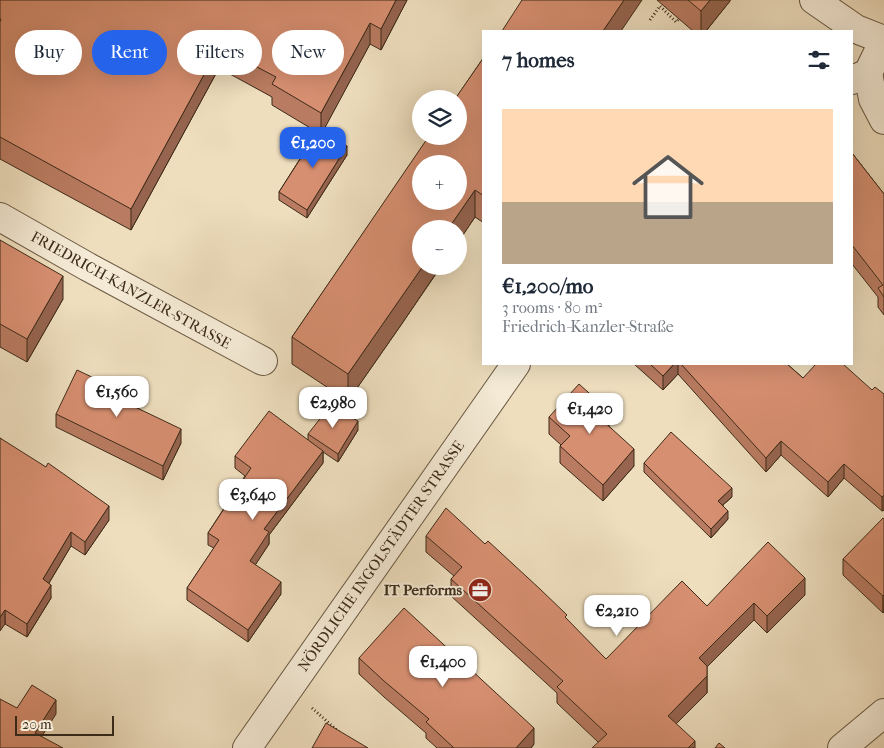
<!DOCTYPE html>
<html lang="en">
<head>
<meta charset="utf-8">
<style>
	:root { --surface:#fff; --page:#f2f2f3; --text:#1f2937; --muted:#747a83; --line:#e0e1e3; --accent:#2563eb }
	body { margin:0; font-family:"IM FELL French Canon",serif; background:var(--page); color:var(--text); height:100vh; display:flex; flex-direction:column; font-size:19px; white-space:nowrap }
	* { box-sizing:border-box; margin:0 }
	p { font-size:16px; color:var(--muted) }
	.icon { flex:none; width:28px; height:28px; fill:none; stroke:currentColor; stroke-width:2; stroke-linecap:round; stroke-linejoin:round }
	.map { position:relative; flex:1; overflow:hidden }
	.details { position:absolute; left:482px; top:30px; width:371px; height:335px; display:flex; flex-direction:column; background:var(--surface); border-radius:0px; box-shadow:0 5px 20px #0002 }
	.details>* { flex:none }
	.hud { position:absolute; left:15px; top:30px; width:392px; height:45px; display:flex; gap:10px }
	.buttons { position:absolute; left:412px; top:90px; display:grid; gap:10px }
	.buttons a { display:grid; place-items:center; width:55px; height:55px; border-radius:50%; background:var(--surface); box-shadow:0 5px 20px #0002; font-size:25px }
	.scale { position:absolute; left:15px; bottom:12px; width:99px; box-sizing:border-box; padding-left:5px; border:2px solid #3d2b19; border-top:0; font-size:14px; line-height:18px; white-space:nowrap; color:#3d2b19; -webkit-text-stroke:4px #f4ead5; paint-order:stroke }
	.price { position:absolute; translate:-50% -42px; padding:0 11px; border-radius:10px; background:#fff; color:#222; font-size:16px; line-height:32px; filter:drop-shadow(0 1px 2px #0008) }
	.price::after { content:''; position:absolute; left:50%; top:30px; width:15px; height:11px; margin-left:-8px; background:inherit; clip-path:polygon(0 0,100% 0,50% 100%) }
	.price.on { background:var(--accent); color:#fff }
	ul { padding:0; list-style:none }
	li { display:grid; align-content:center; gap:10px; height:265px; padding:0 20px }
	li+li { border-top:1px solid var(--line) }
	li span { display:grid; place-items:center; height:155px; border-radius:0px; color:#555 }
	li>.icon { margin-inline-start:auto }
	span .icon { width:90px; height:90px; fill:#fffc; stroke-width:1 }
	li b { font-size:21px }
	h2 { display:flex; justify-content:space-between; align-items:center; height:60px; padding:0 20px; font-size:21px }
	.chip { padding:0 18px; border-radius:22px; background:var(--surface); box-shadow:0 5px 20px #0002; font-size:18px; line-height:45px }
	.chip.on { background:var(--accent); color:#fff }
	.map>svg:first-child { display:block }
</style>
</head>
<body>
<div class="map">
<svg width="884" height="748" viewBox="0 0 884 748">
	<rect width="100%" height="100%" fill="#eedebe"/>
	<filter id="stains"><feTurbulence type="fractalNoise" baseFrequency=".004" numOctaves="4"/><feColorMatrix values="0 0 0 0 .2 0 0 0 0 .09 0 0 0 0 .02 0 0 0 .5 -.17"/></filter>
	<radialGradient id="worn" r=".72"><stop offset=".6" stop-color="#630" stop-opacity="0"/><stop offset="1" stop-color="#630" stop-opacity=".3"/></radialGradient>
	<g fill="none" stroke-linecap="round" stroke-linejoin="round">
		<g stroke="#695842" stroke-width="30">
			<g id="street">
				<polyline points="814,0 856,29 884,40"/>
				<polyline points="868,73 873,99 884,120"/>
				<polyline points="852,80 868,73 884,40"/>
				<polyline points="0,217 88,267 263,361"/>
				<polyline points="247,748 516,364"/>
				<polyline points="842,748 884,713"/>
			</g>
		</g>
		<g stroke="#3d2b19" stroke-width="3" stroke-dasharray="1 2.5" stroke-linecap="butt">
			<polyline points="650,20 660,6 676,22 679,19"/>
			<polyline points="312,708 339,732"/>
		</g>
		<use href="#street" stroke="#f4ead5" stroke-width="28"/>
	</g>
	<g fill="#b97b61" stroke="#3d2b19">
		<polygon points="0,0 407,0 381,50 370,44 323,130 347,155 307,218 279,200 279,192 317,132 272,105 272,97 219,68 131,230 0,159"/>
		<polygon points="657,0 730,0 730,1 706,31 693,31"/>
		<polygon points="484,57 484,223 475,217 401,325 348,401 292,364 292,337"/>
		<polygon points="852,153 884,194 884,315 878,307 878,297 852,264"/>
		<polygon points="0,240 63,299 27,362 0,347"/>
		<polygon points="634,364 787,364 803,378 872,390 884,394 884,510 882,511 844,478 828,497 781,455 766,472 678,374 663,390"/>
		<polygon points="138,408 181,443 163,480 56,427 56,414"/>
		<polygon points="549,417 609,426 634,466 603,501 560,463 560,446 561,445 549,434"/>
		<polygon points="358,430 338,462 323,452 323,463 269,535 269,544 255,565 281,594 248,642 187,600 187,588 214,548 208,545 208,533 245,476 235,468 235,456 308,440 308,434"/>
		<polygon points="0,438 109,520 85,555 71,546 49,583 51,598 27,637 5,624"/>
		<polygon points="644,463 732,497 723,505 728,519 711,538 644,472"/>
		<polygon points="884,519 883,613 843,575 843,559"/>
		<polygon points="426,536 567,620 606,659 707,606 805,595 767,633 754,620 707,667 707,693 676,724 695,748 598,742 557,703 557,693 451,596 451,579 454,576 426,552"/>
		<polygon points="359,658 534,744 531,748 437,748 426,738 426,733 384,697 359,674"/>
	</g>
	<g fill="#96644f" stroke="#3d2b19">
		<polygon points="396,0 407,0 381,50 381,29"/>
		<polygon points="624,0 642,0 621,31 603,31"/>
		<polygon points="710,0 730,0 730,1 706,31 701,31 701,11"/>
		<polygon points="370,23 370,44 321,135 321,113"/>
		<polygon points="219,47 219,68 131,230 131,209"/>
		<polygon points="347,146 347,155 307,218 307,210"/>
		<polygon points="475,190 475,217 459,241 459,229 448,229"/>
		<polygon points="423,266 441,266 401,325 348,401 348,374"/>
		<polygon points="63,276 63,299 27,362 27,339"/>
		<polygon points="674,364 678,364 678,374 663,390 663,376"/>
		<polygon points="138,399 138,413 135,407"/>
		<polygon points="609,411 609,427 601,419"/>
		<polygon points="358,421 358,430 338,462 338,454"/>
		<polygon points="181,429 181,443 163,480 163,466"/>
		<polygon points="781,441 781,455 766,472 766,458"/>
		<polygon points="634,449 634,466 603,501 603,485"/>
		<polygon points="323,451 323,463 269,535 269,544 250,573 250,561 264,529"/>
		<polygon points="844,464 844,478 828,497 828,482"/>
		<polygon points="732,488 732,497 718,509 718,501"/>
		<polygon points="884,495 884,510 882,511 882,497"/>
		<polygon points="109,506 109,520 85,555 85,542"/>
		<polygon points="728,511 728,519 711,538 711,529"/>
		<polygon points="71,532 71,546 43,593 43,579"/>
		<polygon points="805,578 805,595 767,633 767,616"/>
		<polygon points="281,582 281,594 248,642 248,630"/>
		<polygon points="51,585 51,598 27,637 27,624"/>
		<polygon points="884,595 884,612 883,613 883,596"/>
		<polygon points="754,603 754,620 699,675 699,658"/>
		<polygon points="5,610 5,624 0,631 0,617"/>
		<polygon points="707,676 707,693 668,732 668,716"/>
		<polygon points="56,700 56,714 35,747 35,733"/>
		<polygon points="534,728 534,744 531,748 516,748"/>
		<polygon points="695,741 695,748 688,748"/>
	</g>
	<g fill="#d78f71" stroke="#3d2b19" fill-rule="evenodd">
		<polygon points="0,0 396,0 381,29 370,23 321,113 272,84 276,77 219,47 131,209 0,137 0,22 1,19 0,19"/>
		<polygon points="522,0 624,0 603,31 502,31"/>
		<polygon points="688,0 710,0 701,11"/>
		<path d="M484,57V196L475,190L448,229H421V266H423L348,374L292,337L429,136H459V99H455ZM421,164H459V201H421Z"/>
		<polygon points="320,128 347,146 307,210 279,192"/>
		<polygon points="852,153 884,194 884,297 878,288 883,285 852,245"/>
		<polygon points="0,240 63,276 27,339 0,324"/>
		<polygon points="650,364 674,364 663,376"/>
		<polygon points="681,364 787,364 803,378 816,364 843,364 872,390 875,387 884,394 884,495 882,497 844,464 828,482 781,441 766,458"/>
		<polygon points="77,370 138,399 135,407 181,429 163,466 56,414"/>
		<polygon points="579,384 609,411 601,419 634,449 603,485 560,446 570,436 549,417"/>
		<polygon points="330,406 358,421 338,454 308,434"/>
		<polygon points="269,411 323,451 264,529 269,532 250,561 281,582 248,630 187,588 219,540 208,533 251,468 235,456"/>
		<polygon points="671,432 732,488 718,501 728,511 711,529 644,463"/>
		<polygon points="0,438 46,467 48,463 109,506 85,542 71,532 43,579 51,585 27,624 5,610 0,617"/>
		<polygon points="446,508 485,544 488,541 540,589 567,615 565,617 606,659 682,581 707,606 768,542 805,578 767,616 754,603 699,658 707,666 707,676 668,716 695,741 688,748 592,748 607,734 557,687 563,681 451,579 462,567 426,536"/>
		<polygon points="883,518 884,519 884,595 883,596 843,559"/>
		<polygon points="404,608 534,728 516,748 454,748 426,722 429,719 384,681 359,658"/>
		<polygon points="32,685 56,700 35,733 63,748 0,748 0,699 17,708"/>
		<polygon points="326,723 368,748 312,748"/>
		<polygon points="719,743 725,748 715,748"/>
	</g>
	<defs>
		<g id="office-disc" transform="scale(1.25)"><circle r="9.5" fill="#8f2418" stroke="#f4ead5"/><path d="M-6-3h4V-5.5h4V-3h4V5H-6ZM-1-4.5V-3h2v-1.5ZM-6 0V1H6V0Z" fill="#fff"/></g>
	</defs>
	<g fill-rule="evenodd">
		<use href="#office-disc" x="480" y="590"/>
	</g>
	<g text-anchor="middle" stroke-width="4" stroke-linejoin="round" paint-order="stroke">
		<g font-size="15" fill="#3d2b19" stroke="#f4ead5">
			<text transform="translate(131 290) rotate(29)" y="5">FRIEDRICH-KANZLER-STRASSE</text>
			<text transform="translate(381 556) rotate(-55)" y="5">NÖRDLICHE INGOLSTÄDTER STRASSE</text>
		</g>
		<g font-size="15" font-weight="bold" fill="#3d2b19" stroke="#f4ead5" text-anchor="end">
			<text x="462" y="595">IT Performs</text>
		</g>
	</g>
	<rect width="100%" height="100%" filter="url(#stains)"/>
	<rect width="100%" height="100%" fill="url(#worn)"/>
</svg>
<div class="buttons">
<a><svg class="icon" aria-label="layers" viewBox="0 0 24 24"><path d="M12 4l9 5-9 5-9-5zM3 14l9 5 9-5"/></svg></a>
<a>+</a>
<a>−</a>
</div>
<div class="scale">20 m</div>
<b class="price on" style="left:313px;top:169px">€1,200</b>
<b class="price" style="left:117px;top:418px">€1,560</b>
<b class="price" style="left:333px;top:429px">€2,980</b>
<b class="price" style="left:590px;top:435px">€1,420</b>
<b class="price" style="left:253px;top:521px">€3,640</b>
<b class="price" style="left:617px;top:637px">€2,210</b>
<b class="price" style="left:443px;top:688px">€1,400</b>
<div class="hud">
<a class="chip">Buy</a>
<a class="chip on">Rent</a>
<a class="chip">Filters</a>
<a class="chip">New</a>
</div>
<section class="details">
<h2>7 homes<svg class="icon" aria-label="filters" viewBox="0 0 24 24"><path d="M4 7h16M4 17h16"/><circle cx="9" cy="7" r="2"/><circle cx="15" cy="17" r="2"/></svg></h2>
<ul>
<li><span style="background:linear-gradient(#ffd9b3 60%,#b9a48a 0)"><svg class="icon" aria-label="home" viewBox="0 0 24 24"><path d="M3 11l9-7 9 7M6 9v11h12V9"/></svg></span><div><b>€1,200/mo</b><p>3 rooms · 80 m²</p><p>Friedrich-Kanzler-Straße</p></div></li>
</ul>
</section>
</div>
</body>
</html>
